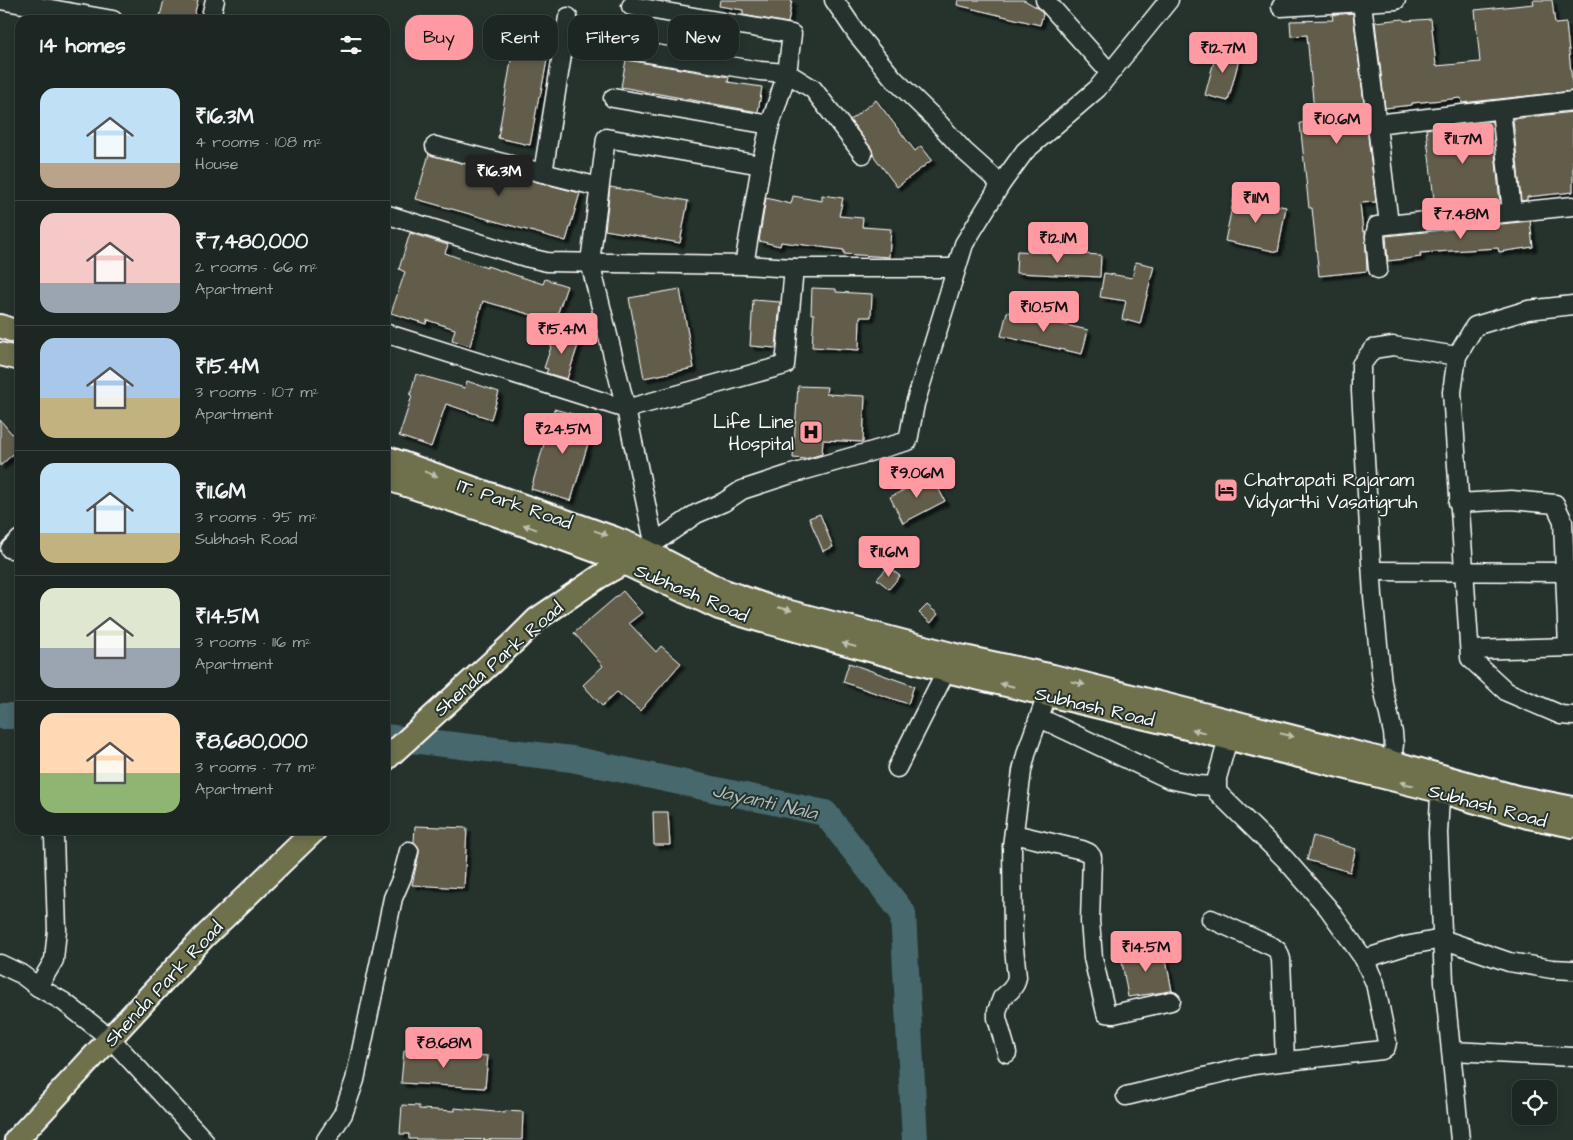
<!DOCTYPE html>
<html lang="en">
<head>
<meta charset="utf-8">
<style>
	:root { --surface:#1c2622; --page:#252e2a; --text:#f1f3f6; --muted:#a0a5a5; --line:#3a4340; --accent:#ff9aa2 }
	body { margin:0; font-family:"Architects Daughter",sans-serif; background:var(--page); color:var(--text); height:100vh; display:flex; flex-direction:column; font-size:19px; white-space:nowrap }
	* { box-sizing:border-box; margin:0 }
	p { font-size:16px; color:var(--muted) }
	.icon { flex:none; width:28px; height:28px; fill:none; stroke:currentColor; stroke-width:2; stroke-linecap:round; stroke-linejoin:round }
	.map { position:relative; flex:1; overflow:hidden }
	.sheet { position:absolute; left:15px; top:15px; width:375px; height:820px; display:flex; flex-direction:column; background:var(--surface); border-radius:15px; box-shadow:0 2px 8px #0003,0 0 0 1px var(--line) }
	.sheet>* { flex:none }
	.hud { position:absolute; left:405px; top:15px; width:475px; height:45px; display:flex; gap:10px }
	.tools { position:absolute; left:1512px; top:1080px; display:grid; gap:10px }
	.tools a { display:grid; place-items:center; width:45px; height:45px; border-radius:10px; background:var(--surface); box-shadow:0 2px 8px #0003,0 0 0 1px var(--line); font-size:25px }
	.price { position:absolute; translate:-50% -42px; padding:0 11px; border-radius:5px; background:var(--accent); color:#111; font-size:16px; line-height:32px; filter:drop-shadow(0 1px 2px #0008) }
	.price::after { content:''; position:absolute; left:50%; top:30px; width:15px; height:11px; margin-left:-8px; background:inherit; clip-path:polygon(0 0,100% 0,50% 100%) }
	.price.on { background:#222; color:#fff }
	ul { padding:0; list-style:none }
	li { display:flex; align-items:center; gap:15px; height:125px; padding:0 25px }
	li+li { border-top:1px solid var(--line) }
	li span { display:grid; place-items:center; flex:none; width:140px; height:100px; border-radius:15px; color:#555 }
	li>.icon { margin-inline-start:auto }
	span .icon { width:60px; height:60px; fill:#fffc; stroke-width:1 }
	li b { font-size:21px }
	h2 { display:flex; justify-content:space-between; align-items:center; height:60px; padding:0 25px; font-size:21px }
	.chip { padding:0 18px; border-radius:15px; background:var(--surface); box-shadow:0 2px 8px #0003,0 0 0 1px var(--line); font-size:18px; line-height:45px }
	.chip.on { background:var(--accent); color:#111 }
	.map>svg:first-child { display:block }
</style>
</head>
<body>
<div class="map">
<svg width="1573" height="1140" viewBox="0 0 1573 1140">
	<defs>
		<filter id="shadow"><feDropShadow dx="4" dy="4" stdDeviation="1" flood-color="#0009"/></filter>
	</defs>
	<rect width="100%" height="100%" fill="#26332d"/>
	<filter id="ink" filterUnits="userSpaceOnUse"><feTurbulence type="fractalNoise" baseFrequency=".02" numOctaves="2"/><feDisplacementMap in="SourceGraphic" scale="10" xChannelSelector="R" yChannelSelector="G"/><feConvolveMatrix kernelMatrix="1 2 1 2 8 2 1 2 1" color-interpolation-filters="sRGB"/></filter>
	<g filter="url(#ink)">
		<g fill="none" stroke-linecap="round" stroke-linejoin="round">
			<g stroke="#47676d" stroke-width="26">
				<polyline points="0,716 20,716"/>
				<polyline points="385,737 572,759 825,813 903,913 915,1140"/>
			</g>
		</g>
		<g fill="#625d4b" stroke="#fff" filter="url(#shadow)">
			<polygon points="164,0 198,0 193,20 177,20 160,16"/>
			<polygon points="720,0 792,0 788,23 743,15 743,10 719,6"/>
			<polygon points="958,0 1024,0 1038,8 1043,14 1040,25 957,5"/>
			<polygon points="1533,0 1552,0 1555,24 1566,23 1573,91 1462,103 1461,98 1412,103 1412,105 1385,108 1375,22 1403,19 1404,21 1431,19 1436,66 1480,62 1475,10 1534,4"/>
			<polygon points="1353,13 1376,202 1360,203 1363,232 1365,231 1367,271 1319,276 1312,208 1309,208 1300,123 1315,122 1307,35 1291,36 1290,21 1333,20 1332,15"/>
			<polygon points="521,16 552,22 547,48 549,49 545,71 540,97 539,96 530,145 498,138 514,43 516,44"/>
			<polygon points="1218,46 1241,52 1228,101 1205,95"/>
			<polygon points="626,60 729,77 728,82 762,87 758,112 621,87"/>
			<polygon points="876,100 915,151 921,146 932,160 897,187 873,155 871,148 850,120"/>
			<polygon points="1573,112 1573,192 1527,197 1527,200 1521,201 1513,119"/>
			<polygon points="1492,121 1500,203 1435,209 1426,129"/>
			<polygon points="429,154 580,193 566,241 416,199"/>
			<polygon points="610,187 688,201 680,243 605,230"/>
			<polygon points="822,195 843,198 839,216 863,218 862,227 891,229 889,257 844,254 844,250 781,242 780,246 759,241 766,198 791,204 793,196 822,201"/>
			<polygon points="1234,197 1286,207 1278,252 1225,241"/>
			<polygon points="1530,221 1533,247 1499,252 1498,248 1420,253 1421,257 1388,261 1386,236"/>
			<polygon points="410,233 448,245 445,253 487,268 487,266 543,284 545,279 567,286 554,324 532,317 532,315 483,301 470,346 452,340 455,329 427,320 426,324 391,313 405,272 399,269"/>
			<polygon points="1017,251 1101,255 1100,277 1016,273"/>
			<polygon points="1136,262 1154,266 1140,324 1122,319 1126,301 1100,297 1104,273 1132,278"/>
			<polygon points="812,288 836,289 836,292 872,294 871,317 860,317 859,350 812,347 814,314 811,314"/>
			<polygon points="680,289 694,368 644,378 629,298"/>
			<polygon points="753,300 780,302 776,348 750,346"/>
			<polygon points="1007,312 1088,330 1082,354 1001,336"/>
			<polygon points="556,332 580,339 567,379 546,373 548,369 544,368"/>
			<polygon points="416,374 465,388 467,381 499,392 491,419 446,404 431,447 399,436 412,396 410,395"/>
			<polygon points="798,386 827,387 826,394 865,396 863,442 823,440 822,454 805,459 793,458"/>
			<polygon points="554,409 595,420 571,501 531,489"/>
			<polygon points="0,420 20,443 20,448 0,466"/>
			<polygon points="932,476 945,501 903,523 890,497"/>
			<polygon points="820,514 833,547 823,551 809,518"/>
			<polygon points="888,567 900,576 889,589 877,579"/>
			<polygon points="623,591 642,613 629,623 656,652 661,646 681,663 640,711 617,692 602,706 583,685 603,666 574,633"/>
			<polygon points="927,605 938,614 931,623 919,613"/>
			<polygon points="849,663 914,686 908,704 843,682"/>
			<polygon points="653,812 668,812 670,845 654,845"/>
			<polygon points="415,826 467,828 464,888 412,885 419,853 419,848 414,842"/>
			<polygon points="1313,836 1356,849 1350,872 1307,860"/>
			<polygon points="1164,949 1172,991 1128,997 1121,956"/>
			<polygon points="404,1050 488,1056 485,1088 401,1083"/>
			<polygon points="402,1105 419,1106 419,1109 455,1111 455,1108 505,1113 505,1111 523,1112 522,1140 409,1139 409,1134 400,1134"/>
		</g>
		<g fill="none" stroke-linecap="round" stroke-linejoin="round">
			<g stroke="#fff" stroke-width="21">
				<g id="minor">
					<polyline points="0,0 113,20"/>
					<polyline points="834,0 857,34 893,78 935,119 964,151 1001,184"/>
					<polyline points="1045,0 1110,73"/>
					<polyline points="1362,3 1389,224"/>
					<polyline points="631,6 792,34 787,73 770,125 761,165 744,265"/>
					<polyline points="1281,7 1396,0"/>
					<polyline points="210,20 215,0"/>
					<polyline points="624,49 760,71 787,73 813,89 863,154"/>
					<polyline points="613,98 770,125"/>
					<polyline points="1501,110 1512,212"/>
					<polyline points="1376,124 1573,101"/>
					<polyline points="435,146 599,187"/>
					<polyline points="761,165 606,138 590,262 626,409 785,365 794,268"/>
					<polyline points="543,173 568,17"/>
					<polyline points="385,214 525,257 547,262 744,265 794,268 956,268"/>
					<polyline points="1378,269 1375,236 1377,226 1573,206"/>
					<polyline points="1573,305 1528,310 1475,326 1457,356 1452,392 1470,658 1507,692 1561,715 1573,716"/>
					<polyline points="385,333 626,409 654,542"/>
					<polyline points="1458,503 1511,500 1555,504 1563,521 1568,647"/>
					<polyline points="10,549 20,539"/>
					<polyline points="644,550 696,514 724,502 742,490 788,475 908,441 915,404 964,244 1001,184 1025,151 1097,89 1169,0"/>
					<polyline points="1372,571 1566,572"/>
					<polyline points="1470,650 1573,647"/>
					<polyline points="1040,718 1169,779 1197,785 1216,786"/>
					<polyline points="1392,762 1394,744 1393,733 1382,683 1373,596 1361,391 1361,365 1373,349 1393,346 1457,356"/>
					<polyline points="897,768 951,661"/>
					<polyline points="1441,779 1438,833 1444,982 1460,1140"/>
					<polyline points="1014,834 1082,850 1089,853 1092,857 1090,921 1093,958 1106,1013 1114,1014 1171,1001"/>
					<polyline points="1211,919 1273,947 1278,951 1281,959 1285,1060"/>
					<polyline points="1364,959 1405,946 1442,939 1509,962 1552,969 1573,970"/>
					<polyline points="0,964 21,974 38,987 64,1002 111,1039 204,1140"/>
					<polyline points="38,987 54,960 57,930 54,837"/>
					<polyline points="1452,1051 1573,1057"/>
					<polyline points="1007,1053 997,1018 997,1011 1002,998 1011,990 1015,984 1017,977 1013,938 1012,846 1022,771 1027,751 1051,684"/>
					<polyline points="1126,1096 1254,1065 1382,1050 1386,1047 1387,1042 1375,983 1364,959 1328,908 1285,859 1217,792 1217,778 1228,739"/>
					<polyline points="326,1140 343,1114 355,1080 393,898 402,877 409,851"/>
				</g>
			</g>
			<g stroke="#fff" stroke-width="26">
				<g id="major">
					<polyline points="0,326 20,333"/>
					<polyline points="0,354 20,359"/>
					<polyline points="385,457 614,538 644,550 719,589 767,606 955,655 1053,676 1392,762 1517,797 1573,808"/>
					<polyline points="385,478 494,514 607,555 719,608 762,621 947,671 1167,723 1435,790 1528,817 1573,826"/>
					<polyline points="385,760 516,640 537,619 599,577 633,558"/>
					<polyline points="16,1140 203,938 315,830"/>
				</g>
			</g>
			<use href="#minor" stroke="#26332d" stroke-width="18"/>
			<use href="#major" stroke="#6e714b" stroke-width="22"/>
		</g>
		<defs><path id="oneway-solid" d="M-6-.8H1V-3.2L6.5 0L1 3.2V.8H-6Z" transform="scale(1.25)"/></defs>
		<g fill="#bebfae">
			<use href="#oneway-solid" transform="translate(431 474) rotate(20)"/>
			<use href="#oneway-solid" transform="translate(530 527) rotate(-160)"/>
			<use href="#oneway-solid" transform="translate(601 533) rotate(20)"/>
			<use href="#oneway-solid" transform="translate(785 609) rotate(13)"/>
			<use href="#oneway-solid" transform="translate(849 645) rotate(-165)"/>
			<use href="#oneway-solid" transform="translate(1078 683) rotate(14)"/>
			<use href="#oneway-solid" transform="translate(1007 685) rotate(-167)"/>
			<use href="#oneway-solid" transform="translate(1199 731) rotate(-165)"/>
			<use href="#oneway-solid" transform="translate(1287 735) rotate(14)"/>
			<use href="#oneway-solid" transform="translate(1407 784) rotate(-166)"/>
		</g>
	</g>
	<defs>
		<g id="hospital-square" transform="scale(1.25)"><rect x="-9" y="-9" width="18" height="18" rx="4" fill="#ff9aa2" stroke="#26332d"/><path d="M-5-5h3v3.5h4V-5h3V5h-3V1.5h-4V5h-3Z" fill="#111"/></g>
		<g id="hotel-square" transform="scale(1.25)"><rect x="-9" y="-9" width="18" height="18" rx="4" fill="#ff9aa2" stroke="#26332d"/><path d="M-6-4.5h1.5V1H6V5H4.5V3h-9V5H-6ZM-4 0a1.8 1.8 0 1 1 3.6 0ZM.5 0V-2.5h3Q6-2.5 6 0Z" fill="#111"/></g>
	</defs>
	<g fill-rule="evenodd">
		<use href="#hospital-square" x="811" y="432"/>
		<use href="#hotel-square" x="1226" y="490"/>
	</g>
	<g text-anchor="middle" stroke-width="4" stroke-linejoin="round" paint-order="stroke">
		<g font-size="19" fill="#fff" stroke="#26332d" text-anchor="end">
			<text x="794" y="428">Life Line<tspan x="794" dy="22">Hospital</tspan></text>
			<text x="1244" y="486" text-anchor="start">Chatrapati Rajaram<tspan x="1244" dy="22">Vidyarthi Vasatigruh</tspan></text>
		</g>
		<g font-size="19" fill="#fff" stroke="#26332d">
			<text transform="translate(515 503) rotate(19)" y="7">IT. Park Road</text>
			<text transform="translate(692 592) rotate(23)" y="7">Subhash Road</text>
			<text transform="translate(498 658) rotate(-41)" y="7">Shenda Park Road</text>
			<text transform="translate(1095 706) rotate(13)" y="7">Subhash Road</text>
			<text transform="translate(1488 805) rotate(15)" y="7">Subhash Road</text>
			<text transform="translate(163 983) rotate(-47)" y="7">Shenda Park Road</text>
		</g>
		<g font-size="20" font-style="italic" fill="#acbbbd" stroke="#26332d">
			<text transform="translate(765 801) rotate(13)" y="7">Jayanti Nala</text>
		</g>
	</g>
</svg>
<div class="tools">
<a><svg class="icon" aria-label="locate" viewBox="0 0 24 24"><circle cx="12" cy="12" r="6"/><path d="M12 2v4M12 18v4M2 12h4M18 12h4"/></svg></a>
</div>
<b class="price" style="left:1223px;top:74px">₹12.7M</b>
<b class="price" style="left:1337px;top:145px">₹10.6M</b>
<b class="price" style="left:1463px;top:165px">₹11.7M</b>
<b class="price on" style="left:499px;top:197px">₹16.3M</b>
<b class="price" style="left:1256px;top:224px">₹11M</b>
<b class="price" style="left:1461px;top:240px">₹7.48M</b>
<b class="price" style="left:1058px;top:264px">₹12.1M</b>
<b class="price" style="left:1044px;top:333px">₹10.5M</b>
<b class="price" style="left:562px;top:355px">₹15.4M</b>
<b class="price" style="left:563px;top:455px">₹24.5M</b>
<b class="price" style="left:917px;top:499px">₹9.06M</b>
<b class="price" style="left:889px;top:578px">₹11.6M</b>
<b class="price" style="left:1146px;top:973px">₹14.5M</b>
<b class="price" style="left:444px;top:1069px">₹8.68M</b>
<div class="hud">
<a class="chip on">Buy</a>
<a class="chip">Rent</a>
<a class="chip">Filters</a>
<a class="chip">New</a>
</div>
<section class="sheet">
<h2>14 homes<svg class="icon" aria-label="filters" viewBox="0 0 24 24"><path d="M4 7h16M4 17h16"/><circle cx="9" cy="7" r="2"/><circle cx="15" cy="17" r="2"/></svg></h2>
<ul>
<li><span style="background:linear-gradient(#bfe0f5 75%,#b9a48a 0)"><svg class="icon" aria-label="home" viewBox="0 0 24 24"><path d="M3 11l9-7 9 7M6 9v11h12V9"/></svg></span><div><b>₹16.3M</b><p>4 rooms · 108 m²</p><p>House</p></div></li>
<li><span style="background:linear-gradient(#f6c9c9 70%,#9aa5b1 0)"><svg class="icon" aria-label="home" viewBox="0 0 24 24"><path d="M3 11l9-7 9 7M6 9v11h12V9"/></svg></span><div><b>₹7,480,000</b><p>2 rooms · 66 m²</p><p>Apartment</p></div></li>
<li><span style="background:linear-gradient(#a9c7e8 60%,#c2b280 0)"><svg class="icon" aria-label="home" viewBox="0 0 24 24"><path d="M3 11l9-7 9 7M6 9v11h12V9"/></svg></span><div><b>₹15.4M</b><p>3 rooms · 107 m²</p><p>Apartment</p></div></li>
<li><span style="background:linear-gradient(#bfe0f5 70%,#c2b280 0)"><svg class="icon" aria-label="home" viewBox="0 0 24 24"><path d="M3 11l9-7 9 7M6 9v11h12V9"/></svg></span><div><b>₹11.6M</b><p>3 rooms · 95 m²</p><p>Subhash Road</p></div></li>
<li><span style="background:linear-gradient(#dfe7d0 60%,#9aa5b1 0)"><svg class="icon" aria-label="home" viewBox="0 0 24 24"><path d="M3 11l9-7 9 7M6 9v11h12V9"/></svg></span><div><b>₹14.5M</b><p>3 rooms · 116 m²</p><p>Apartment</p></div></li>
<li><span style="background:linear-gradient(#ffd9b3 60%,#8fb573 0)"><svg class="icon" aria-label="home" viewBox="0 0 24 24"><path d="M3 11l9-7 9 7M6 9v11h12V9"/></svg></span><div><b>₹8,680,000</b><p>3 rooms · 77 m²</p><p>Apartment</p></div></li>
</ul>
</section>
</div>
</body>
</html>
